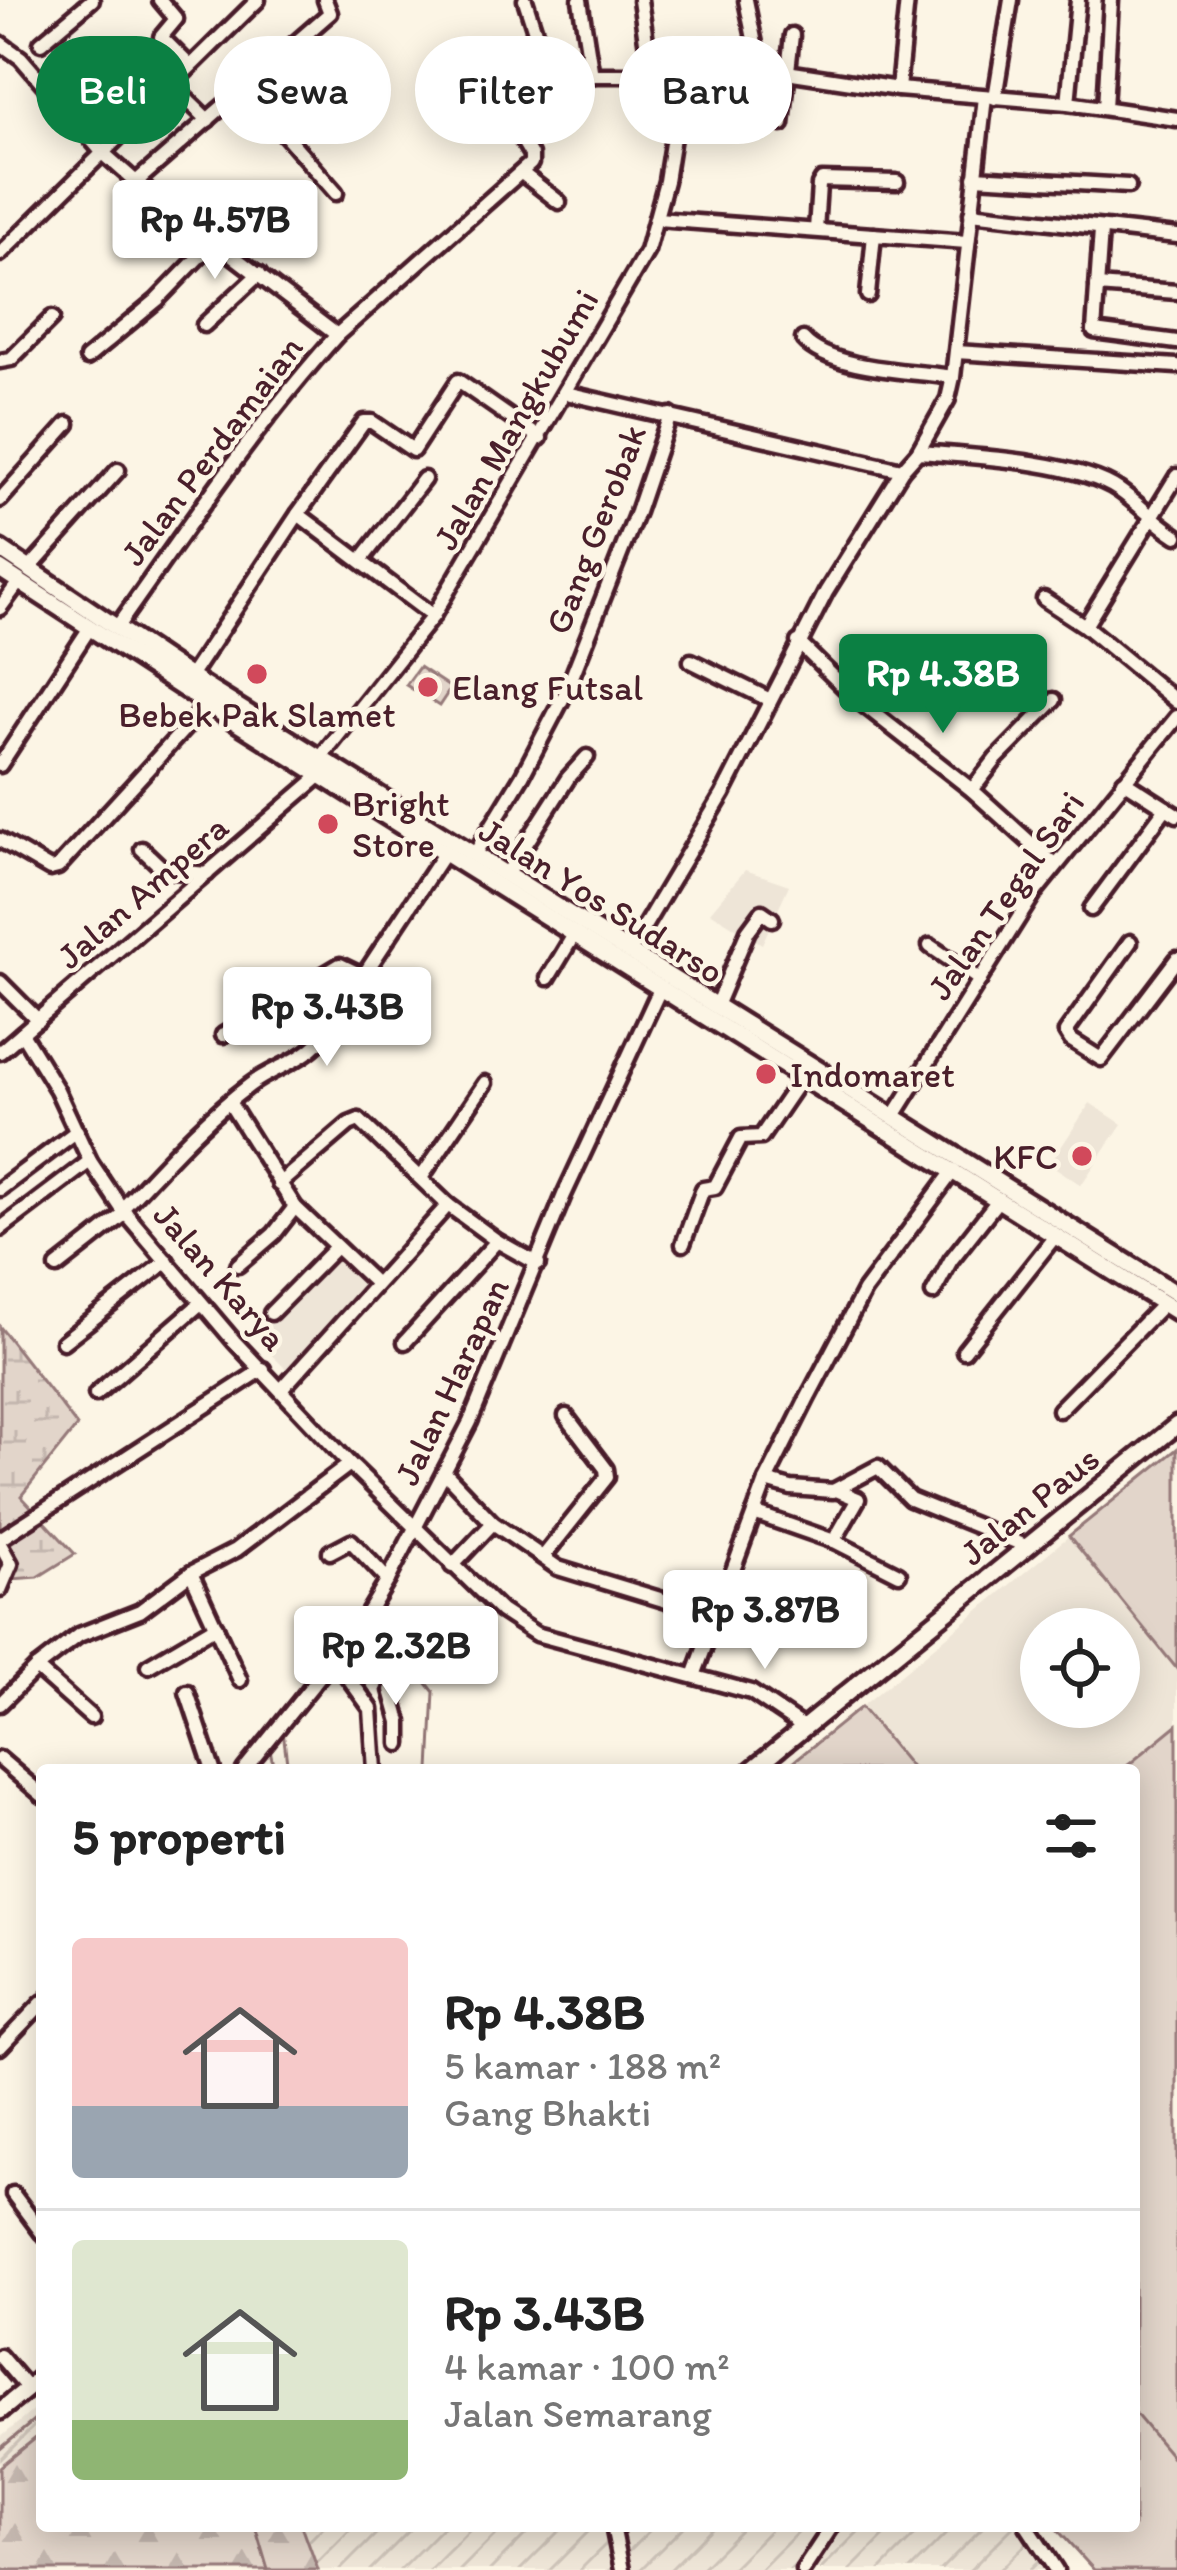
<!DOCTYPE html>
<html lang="id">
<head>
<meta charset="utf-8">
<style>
	:root { --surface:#fff; --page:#f2f2f2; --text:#222; --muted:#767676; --line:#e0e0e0; --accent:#0b8043 }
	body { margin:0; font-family:Itim,sans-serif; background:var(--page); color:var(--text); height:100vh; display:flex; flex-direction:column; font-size:45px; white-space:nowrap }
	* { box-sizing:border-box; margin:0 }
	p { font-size:39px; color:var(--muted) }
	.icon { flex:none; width:66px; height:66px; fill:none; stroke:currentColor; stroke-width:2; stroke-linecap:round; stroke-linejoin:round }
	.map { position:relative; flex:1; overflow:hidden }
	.panel { position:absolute; left:36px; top:1764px; width:1104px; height:768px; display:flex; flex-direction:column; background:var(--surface); border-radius:12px; box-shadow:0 6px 30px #0003 }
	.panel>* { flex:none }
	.banner { position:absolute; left:36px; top:36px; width:1107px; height:108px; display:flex; gap:24px }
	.buttons { position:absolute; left:1020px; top:1608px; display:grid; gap:24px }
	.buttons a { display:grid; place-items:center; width:120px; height:120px; border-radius:50%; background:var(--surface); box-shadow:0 6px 30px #0003; font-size:60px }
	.price { position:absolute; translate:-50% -102px; padding:0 27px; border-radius:12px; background:#fff; color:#222; font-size:39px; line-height:78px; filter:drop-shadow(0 3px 6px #0008) }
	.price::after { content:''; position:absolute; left:50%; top:72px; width:36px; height:27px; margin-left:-18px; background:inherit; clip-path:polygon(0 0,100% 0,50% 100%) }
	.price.active { background:var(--accent); color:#fff }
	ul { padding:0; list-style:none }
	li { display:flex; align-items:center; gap:36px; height:300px; padding:0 36px }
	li+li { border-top:3px solid var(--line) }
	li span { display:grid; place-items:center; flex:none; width:336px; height:240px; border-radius:12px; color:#555 }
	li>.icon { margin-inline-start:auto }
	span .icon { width:144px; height:144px; fill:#fffc; stroke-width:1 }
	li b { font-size:51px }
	h2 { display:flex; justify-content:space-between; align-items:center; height:144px; padding:0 36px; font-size:51px }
	.chip { padding:0 42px; border-radius:54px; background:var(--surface); box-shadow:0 6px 30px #0003; font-size:42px; line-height:108px }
	.chip.active { background:var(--accent); color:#fff }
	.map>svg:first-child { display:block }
</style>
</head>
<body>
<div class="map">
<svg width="1177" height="2570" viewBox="0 0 1177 2570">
	<defs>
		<pattern id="industrial-furrows" width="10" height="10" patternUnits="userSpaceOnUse" patternTransform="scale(3)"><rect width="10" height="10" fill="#eee5d7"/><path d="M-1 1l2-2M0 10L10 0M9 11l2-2" fill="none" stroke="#cec4b9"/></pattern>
		<pattern id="forest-firs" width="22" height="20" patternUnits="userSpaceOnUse" patternTransform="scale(3)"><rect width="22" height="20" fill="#e2d5ca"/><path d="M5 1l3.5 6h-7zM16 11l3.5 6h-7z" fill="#c3b6ae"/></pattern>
		<pattern id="wetland-marsh" width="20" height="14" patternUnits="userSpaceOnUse" patternTransform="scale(3)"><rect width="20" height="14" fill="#e2d5ca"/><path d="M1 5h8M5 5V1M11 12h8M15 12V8" fill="none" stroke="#c3b6ae"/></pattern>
	</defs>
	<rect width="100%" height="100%" fill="#fcf5e5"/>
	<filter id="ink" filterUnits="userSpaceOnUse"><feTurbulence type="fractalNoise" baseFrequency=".00833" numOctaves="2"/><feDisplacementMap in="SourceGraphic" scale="24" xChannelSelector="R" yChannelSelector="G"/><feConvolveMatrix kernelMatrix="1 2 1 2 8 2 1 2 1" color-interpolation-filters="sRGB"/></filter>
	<g filter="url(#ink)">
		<g fill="#eee5d7" fill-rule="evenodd">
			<polygon points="745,870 789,885 762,944 710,912"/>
			<polygon points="1090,1103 1122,1124 1081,1185 1050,1164"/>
			<polygon points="337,1256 369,1286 287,1370 256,1340"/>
			<path d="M1069,1536L1177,1669V1726L1122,1770H913L861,1707ZM1041,1629H1119V1707H1041Z"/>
		</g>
		<polygon fill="url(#industrial-furrows)" points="42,2403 42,2526 1020,2526 1051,2570 0,2570 0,2438"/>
		<polygon fill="url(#forest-firs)" stroke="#967a7a" stroke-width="3" points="42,2433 42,2526 302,2526 318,2570 0,2570 0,2467"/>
		<polygon fill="url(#wetland-marsh)" stroke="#967a7a" stroke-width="3" points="0,1327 77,1426 21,1496 75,1554 38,1577 0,1580"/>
		<g fill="#e2d5ca" stroke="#967a7a" stroke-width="3">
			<polygon points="419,667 451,688 439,706 406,685"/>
			<polygon points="1177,1449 1177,1669 1069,1536"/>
			<polygon points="861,1707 913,1770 783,1770"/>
			<polygon points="1177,1725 1177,2570 1094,2570 1054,2526 1134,2526 1134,1770 1122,1770"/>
		</g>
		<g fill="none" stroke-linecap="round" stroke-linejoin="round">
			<g stroke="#917474" stroke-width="3">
				<polyline points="201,869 307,777"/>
				<polyline points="40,1008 189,879"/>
				<polyline points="33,1033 323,784"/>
				<polyline points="0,1043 25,1020"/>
				<polyline points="0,1060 18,1045"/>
				<polyline points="600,1104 649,990"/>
				<polyline points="490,1390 586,1162"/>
				<polyline points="454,1440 478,1388"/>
				<polyline points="424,1528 443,1486"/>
				<polyline points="388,1591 419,1537"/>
				<polyline points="373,1616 434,1692 430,1770"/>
				<polyline points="283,1731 288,1770"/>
				<polyline points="270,1749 274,1770"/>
				<polyline points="0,1750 42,1786"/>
				<polyline points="0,1769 42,1806"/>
				<polyline points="253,1770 270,1749"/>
				<polyline points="0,2036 42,1991"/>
				<polyline points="1134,2412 1177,2463"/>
				<polyline points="0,2449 42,2414"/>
				<polyline points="255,2526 268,2570"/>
			</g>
			<g stroke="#4a1f2b" stroke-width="21">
				<g id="minor">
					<polyline points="160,0 176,19 161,37 189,65"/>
					<polyline points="525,0 549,75"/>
					<polyline points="580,0 592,76"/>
					<polyline points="640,0 651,75"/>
					<polyline points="746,0 760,68"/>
					<polyline points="0,43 21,58 102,152 136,182 337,335"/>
					<polyline points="41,43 92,0"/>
					<polyline points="171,84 208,120"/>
					<polyline points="898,89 907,0"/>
					<polyline points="246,90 336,193"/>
					<polyline points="995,98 1011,0"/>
					<polyline points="1068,103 1078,0"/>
					<polyline points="1105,108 1111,0"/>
					<polyline points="782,124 792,35"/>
					<polyline points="523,174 559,202"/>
					<polyline points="975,177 1128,186"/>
					<polyline points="136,182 330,13 325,0"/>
					<polyline points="971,213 1177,236"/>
					<polyline points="657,219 967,242"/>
					<polyline points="816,230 819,185 822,180 897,182"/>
					<polyline points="1101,230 1094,331 1177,342"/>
					<polyline points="0,254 258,0"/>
					<polyline points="1097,286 1177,292"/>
					<polyline points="868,295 874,235"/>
					<polyline points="204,325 259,274"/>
					<path d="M803,339C830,370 913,371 953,377"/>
					<polyline points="956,352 1177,366"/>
					<polyline points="87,358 157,300 215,240"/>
					<polyline points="0,361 11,359 52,318"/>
					<polyline points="566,393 902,470"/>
					<path d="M918,452C969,456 1077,461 1119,490C1139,504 1155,522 1177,536"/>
					<polyline points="0,500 68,424"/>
					<polyline points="298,514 433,616"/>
					<polyline points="362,559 424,479"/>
					<polyline points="29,569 118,470"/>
					<polyline points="1044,599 1085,626 1177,702"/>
					<polyline points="0,608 19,582"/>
					<polyline points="1085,626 1177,476"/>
					<path d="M117,627C187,528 255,426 337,335L531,163V155L489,83L494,75H651L760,68L898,89L1068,103L1177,119"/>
					<polyline points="798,642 855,698 972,790 1055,865"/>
					<polyline points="691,661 770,700"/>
					<polyline points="190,677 298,514 364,422 372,422 413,450 458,381 540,438"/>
					<polyline points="320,758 433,616 647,251 666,181 683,74"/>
					<polyline points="0,765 89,629"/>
					<polyline points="1124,781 1177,815"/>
					<polyline points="972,790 996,759 1054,700"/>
					<polyline points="0,840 50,869 58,867 207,704"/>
					<polyline points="142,849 164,870 207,874"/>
					<polyline points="474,855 522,776 566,692 637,512 670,415"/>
					<polyline points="506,875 568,778 587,757"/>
					<polyline points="1091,909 1166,808"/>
					<polyline points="1130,942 1066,1032 1071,1040 1101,1059 1177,959"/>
					<polyline points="930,946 980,980"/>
					<polyline points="629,952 723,794 826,592 902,470 918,452 948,399 953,377 985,97"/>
					<polyline points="548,978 575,933"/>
					<polyline points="0,982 38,1020"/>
					<polyline points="716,1006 748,931 762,912 772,919"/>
					<polyline points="22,1033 57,1090 90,1161 122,1209 234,1341 350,1464 501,1611 536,1634 751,1692 803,1727"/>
					<polyline points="223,1035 340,965 363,976"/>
					<polyline points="0,1052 322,774"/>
					<polyline points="229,1102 295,1207 375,1283"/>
					<polyline points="894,1116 1035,892 1177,717"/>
					<polyline points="421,1178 485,1083"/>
					<polyline points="279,1184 349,1124 359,1120 448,1205 497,1241 538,1264"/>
					<polyline points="0,1189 77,1131"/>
					<path d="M122,1209C163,1166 203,1120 250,1085C274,1067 301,1062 321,1040L445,852"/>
					<polyline points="0,1229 90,1161"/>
					<polyline points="683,1244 703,1189 715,1187 741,1138 761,1137 802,1077"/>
					<polyline points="238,1265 274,1234 295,1207"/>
					<polyline points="57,1267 126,1213"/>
					<polyline points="933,1293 951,1260 999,1199"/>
					<polyline points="271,1313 336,1247"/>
					<polyline points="63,1342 167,1261"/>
					<polyline points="405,1342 497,1241"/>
					<polyline points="964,1351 1056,1235"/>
					<polyline points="281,1390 448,1205"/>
					<polyline points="96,1394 201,1303"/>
					<polyline points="1059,1410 1164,1303"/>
					<polyline points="444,1472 493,1523 558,1568 716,1616"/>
					<polyline points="766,1481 791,1488 833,1491 878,1467 910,1499 1026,1546"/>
					<polyline points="754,1513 834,1541 858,1499 836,1490"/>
					<polyline points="0,1539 263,1369"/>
					<polyline points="834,1541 899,1574"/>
					<polyline points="0,1544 11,1564 0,1590"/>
					<polyline points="330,1552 351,1541 388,1580"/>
					<polyline points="543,1557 607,1477 606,1469 566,1416"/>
					<polyline points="452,1566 493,1523"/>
					<polyline points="191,1573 240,1680"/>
					<polyline points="335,1659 371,1709 375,1770"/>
					<polyline points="148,1666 216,1626"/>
					<polyline points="36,1668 91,1717"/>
					<polyline points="694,1676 766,1481 807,1399 864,1291 954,1170"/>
					<polyline points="391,1690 400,1722 400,1744"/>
					<polyline points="187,1692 213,1770"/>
					<polyline points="0,1704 36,1668 79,1635 140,1611 191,1573 236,1550 350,1464"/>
					<polyline points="0,1759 42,1795"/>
					<polyline points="244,1770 361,1625 388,1580 470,1422 564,1195 661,987"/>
					<polyline points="0,2047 42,2003"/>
					<polyline points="13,2194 42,2233"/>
					<polyline points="0,2356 28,2389"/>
					<polyline points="613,2526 622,2570"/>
					<polyline points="1027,2526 1056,2570"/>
					<polyline points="803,2570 832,2526"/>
				</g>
			</g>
			<g stroke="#4a1f2b" stroke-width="24">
				<g id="major">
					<polyline points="0,549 190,677 1177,1294"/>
					<polyline points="0,569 207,704 1177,1312"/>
					<polyline points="752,1770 1177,1425"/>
					<polyline points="0,2411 42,2377"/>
				</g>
			</g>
			<use href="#minor" stroke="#fcf5e5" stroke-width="12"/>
			<use href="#major" stroke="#fcf5e5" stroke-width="15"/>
		</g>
	</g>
	<g fill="#d1495b" stroke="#fcf5e5" stroke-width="4.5">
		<circle cx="257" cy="674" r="12"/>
		<circle cx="428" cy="687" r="12"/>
		<circle cx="328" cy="824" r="12"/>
		<circle cx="766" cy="1074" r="12"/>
		<circle cx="1082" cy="1156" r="12"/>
	</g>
	<g text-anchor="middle" stroke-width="9" stroke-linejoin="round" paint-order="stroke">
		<g font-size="36" fill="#4a1f2b" stroke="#fcf5e5">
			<text transform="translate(515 419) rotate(-60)" y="13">Jalan Mangkubumi</text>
			<text transform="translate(211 450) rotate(-53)" y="13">Jalan Perdamaian</text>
			<text transform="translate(595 529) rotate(-69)" y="13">Gang Gerobak</text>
			<text transform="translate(142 891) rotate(-41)" y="13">Jalan Ampera</text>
			<text transform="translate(1005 895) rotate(-55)" y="13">Jalan Tegal Sari</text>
			<text transform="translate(602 900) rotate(32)" y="13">Jalan Yos Sudarso</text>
			<text transform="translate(221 1276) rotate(49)" y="13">Jalan Karya</text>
			<text transform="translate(451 1381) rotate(-65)" y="13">Jalan Harapan</text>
			<text transform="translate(1029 1505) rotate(-39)" y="13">Jalan Paus</text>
		</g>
		<g font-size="36" fill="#4a1f2b" stroke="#fcf5e5" text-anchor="start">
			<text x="452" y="700">Elang Futsal</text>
			<text x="257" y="727" text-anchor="middle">Bebek Pak Slamet</text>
			<text x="352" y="816">Bright<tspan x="352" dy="41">Store</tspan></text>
			<text x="790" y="1087">Indomaret</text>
			<text x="1058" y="1169" text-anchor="end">KFC</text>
		</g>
	</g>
</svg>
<div class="buttons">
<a><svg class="icon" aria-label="locate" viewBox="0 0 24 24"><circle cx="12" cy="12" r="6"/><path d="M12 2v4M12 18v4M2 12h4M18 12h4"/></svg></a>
</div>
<b class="price" style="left:215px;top:282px">Rp 4.57B</b>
<b class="price active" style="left:943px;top:736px">Rp 4.38B</b>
<b class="price" style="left:327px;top:1069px">Rp 3.43B</b>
<b class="price" style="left:765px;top:1672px">Rp 3.87B</b>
<b class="price" style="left:396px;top:1708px">Rp 2.32B</b>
<div class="banner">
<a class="chip active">Beli</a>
<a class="chip">Sewa</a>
<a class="chip">Filter</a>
<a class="chip">Baru</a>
</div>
<section class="panel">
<h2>5 properti<svg class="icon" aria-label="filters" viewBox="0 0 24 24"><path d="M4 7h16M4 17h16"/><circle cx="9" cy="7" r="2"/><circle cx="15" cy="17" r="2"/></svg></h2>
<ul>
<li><span style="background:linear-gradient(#f6c9c9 70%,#9aa5b1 0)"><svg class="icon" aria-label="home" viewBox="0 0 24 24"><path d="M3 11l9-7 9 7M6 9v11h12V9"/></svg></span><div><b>Rp 4.38B</b><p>5 kamar · 188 m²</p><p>Gang Bhakti</p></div></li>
<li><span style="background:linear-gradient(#dfe7d0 75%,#8fb573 0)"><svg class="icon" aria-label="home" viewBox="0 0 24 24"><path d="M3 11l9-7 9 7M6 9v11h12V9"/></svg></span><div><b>Rp 3.43B</b><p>4 kamar · 100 m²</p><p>Jalan Semarang</p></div></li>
</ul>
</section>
</div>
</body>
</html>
